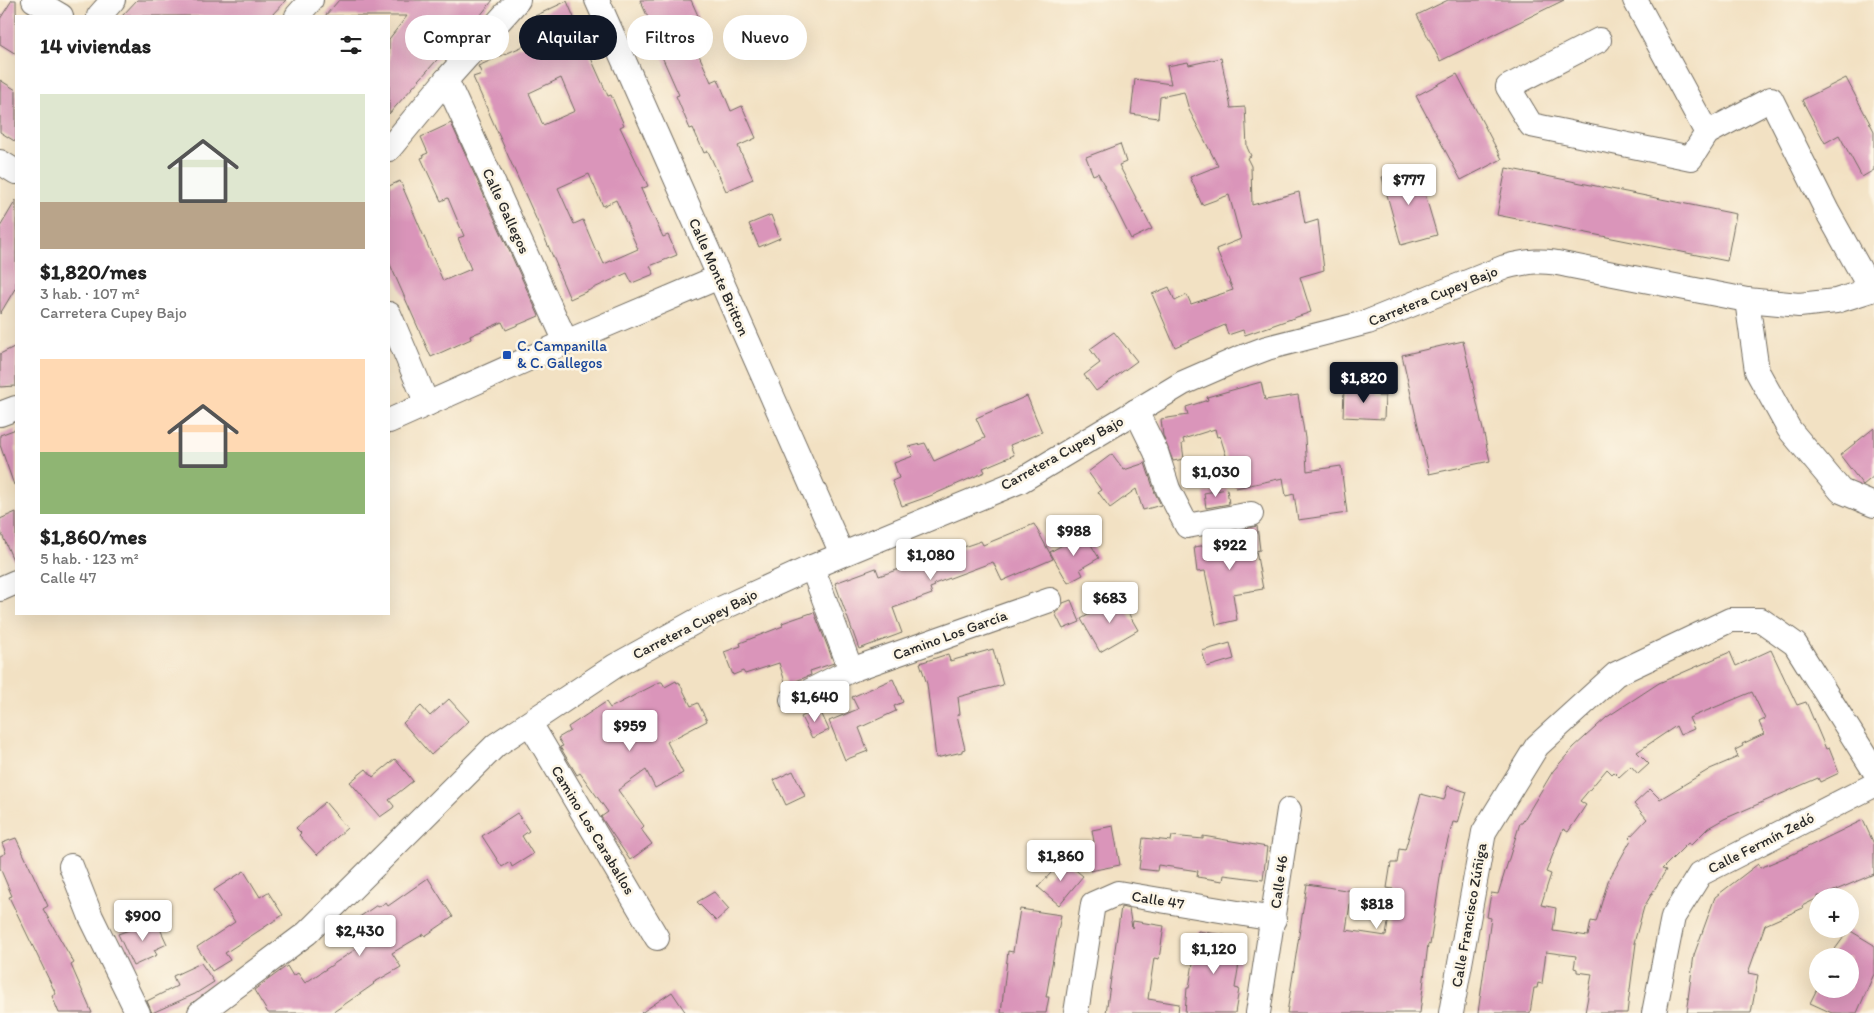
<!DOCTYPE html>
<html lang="es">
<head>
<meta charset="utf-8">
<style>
	:root { --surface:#fff; --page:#f2f2f2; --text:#222; --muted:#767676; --accent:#111827 }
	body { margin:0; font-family:Itim,sans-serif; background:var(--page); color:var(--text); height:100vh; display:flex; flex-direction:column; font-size:19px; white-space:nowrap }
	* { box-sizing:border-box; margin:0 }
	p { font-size:16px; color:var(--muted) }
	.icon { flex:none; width:28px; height:28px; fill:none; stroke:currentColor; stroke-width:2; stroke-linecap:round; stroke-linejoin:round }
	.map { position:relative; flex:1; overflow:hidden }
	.sheet { position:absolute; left:15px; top:15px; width:375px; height:600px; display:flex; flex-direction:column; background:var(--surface); border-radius:0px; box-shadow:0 5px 20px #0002 }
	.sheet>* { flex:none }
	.guide { position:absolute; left:405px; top:15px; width:475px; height:45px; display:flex; gap:10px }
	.fabs { position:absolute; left:1809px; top:888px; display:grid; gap:10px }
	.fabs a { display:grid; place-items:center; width:50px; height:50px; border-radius:50%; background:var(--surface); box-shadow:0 5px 20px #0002; font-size:25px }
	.price { position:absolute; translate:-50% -42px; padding:0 11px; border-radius:5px; background:#fff; color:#222; font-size:16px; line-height:32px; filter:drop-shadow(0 1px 2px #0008) }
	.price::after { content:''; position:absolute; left:50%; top:30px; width:15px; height:11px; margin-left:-8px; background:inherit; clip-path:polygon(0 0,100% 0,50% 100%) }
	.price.current { background:var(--accent); color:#fff }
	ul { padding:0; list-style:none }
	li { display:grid; align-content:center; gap:10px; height:265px; padding:0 25px }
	li span { display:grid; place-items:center; height:155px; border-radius:0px; color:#555 }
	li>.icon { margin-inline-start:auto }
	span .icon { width:90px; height:90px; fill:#fffc; stroke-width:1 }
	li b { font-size:21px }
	h2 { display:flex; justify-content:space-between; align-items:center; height:60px; padding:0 25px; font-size:21px }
	.tag { padding:0 18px; border-radius:22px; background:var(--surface); box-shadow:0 5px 20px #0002; font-size:18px; line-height:45px }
	.tag.current { background:var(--accent); color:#fff }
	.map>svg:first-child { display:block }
</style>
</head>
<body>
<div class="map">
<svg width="1874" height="1013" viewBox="0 0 1874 1013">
	<rect width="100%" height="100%" fill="#fcf5e5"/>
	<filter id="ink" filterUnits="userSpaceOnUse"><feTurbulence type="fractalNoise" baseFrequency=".02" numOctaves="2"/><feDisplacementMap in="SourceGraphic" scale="10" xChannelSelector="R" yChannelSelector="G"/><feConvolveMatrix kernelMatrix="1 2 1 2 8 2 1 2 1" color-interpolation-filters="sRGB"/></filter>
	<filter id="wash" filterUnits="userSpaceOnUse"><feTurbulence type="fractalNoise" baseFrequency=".0096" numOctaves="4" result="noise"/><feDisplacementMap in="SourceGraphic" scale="20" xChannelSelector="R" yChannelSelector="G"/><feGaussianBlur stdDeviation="1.12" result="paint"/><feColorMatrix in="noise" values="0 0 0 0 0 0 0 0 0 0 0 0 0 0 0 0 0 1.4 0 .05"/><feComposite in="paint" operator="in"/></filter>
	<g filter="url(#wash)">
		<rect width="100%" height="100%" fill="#f2e1c3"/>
		<g id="blocks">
			<g fill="#da95ba" fill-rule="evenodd">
				<polygon points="12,0 16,0 16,54 0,44 0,19"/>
				<polygon points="137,0 286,0 271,16 122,16"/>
				<polygon points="339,0 493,0 470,28 467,26 389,114 389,39 407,16 325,16"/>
				<polygon points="640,0 691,0 708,38 694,44 711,82 718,79 731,111 742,106 756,138 738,146 753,179 726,191 708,151 704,153 693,128 690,129 676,96 679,95 651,32 654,31"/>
				<polygon points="1448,0 1564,0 1440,61 1417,15"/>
				<path d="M567,1L594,65L608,96L611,95L624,125L620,127L648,186L641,189L663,237L668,235L677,255L650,266L654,274L632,283L627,273L570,299L557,269L558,268L473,77L482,74L478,66L544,37L535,16ZM561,78L575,111L543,125L529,93ZM589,174L603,206L616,200L638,249L604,264L598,251H596L583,220L574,224L558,188Z"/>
				<polygon points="1221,58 1231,108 1245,107 1247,147 1251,156 1247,158 1251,166 1252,205 1299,192 1305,224 1318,220 1324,270 1300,277 1311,312 1245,335 1243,330 1228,335 1225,325 1175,347 1152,294 1169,287 1175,301 1187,295 1191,304 1233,290 1216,249 1241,239 1229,195 1202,205 1190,177 1218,166 1189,110 1184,92 1160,97 1158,118 1131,114 1135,79 1171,84 1167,66 1188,62 1189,65"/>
				<polygon points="1457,74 1502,159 1461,180 1416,96"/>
				<polygon points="1846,78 1874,131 1874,170 1862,177 1839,135 1825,143 1802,100"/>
				<polygon points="0,80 16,90 16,142 0,132"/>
				<polygon points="451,123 539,316 506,330 502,322 470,336 471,339 431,357 389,262 389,186 400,181 443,281 471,269 458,238 464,236 448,198 441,201 421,158 424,157 423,155 428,153 421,137"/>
				<polygon points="1120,144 1126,162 1119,165 1152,229 1131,239 1098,173 1093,175 1086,157"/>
				<polygon points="1417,167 1437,235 1401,245 1382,177"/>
				<polygon points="1506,168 1736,214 1727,261 1497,215"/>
				<polygon points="16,200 16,287 0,314 0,227"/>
				<polygon points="771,215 780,238 759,247 749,224"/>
				<polygon points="1114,332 1137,361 1096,391 1084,375 1100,363 1090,349"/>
				<polygon points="1463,341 1490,461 1429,474 1402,355"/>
				<polygon points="16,346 16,386 0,387 0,354"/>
				<polygon points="1261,382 1265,400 1298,395 1305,438 1307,471 1341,466 1347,513 1298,520 1294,494 1286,496 1283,478 1236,488 1220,436 1217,437 1215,429 1183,439 1184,443 1182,444 1184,459 1173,461 1163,436 1161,419 1188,415 1186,407 1208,400 1207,397"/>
				<polygon points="1344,389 1378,390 1378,396 1385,396 1384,419 1343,417"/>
				<polygon points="1027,396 1042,432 1010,445 1014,455 983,468 985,472 930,496 902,506 892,481 899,478 894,463 913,456 909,447 925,443 934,461 985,438 976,418"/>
				<polygon points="1874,428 1874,476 1863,485 1840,455"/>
				<polygon points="16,429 16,485 14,485 0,445 0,435"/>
				<polygon points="1112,454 1124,470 1145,463 1155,493 1161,505 1143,510 1136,489 1110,508 1098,492 1101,490 1088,472"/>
				<polygon points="1227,489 1229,504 1206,508 1204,493"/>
				<polygon points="16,512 16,567 0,530 0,519"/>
				<polygon points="1034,524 1053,559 1002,581 993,562 934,584 935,586 930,588 932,594 893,608 902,633 859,649 835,583 876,568 879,576 981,541 983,545"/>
				<polygon points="1257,526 1260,550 1256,551 1263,589 1233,594 1237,620 1216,625 1205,571 1197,572 1194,547 1236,541 1235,531"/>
				<polygon points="1084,533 1099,558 1080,569 1083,575 1068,583 1050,552"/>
				<polygon points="1119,597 1138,630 1100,652 1081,619"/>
				<polygon points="1071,600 1080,622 1063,629 1055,613 1060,609 1063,603"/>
				<polygon points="814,612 834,663 810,671 811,675 786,685 779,663 745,674 743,671 733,675 724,652 741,646 740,643 783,626 782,623"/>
				<polygon points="1230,643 1234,659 1207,667 1202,651"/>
				<polygon points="993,649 1003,685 958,697 960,714 957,715 965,749 962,750 962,752 936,758 927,684 920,663 948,654 950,661"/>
				<path d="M1771,650L1797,705L1806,702L1826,749L1829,748L1839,773L1820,782L1818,778L1724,819L1708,828L1691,845L1688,843L1662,869L1666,870L1644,907L1634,943H1636L1627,1013H1585L1592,974L1577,972V969L1574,968L1576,956L1546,952L1542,984L1538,983L1537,988H1534L1530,1013H1478L1491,918L1487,917L1491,893L1498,894L1520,823H1522L1553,771L1574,747L1607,717L1659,683L1730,652L1736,666ZM1752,692L1765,719L1759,722L1764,734L1742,744L1743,746L1735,750L1738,757L1710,769L1660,799L1650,789L1634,804L1647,819L1629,838L1631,840L1608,881L1596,922L1591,921L1588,936L1553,931L1556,908L1541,905L1551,874L1546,872L1563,829L1568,832L1586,805L1580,801L1607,769L1612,774L1614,772L1619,777L1631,766L1638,774L1649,764L1637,752L1676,726L1680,735L1694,729L1689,718Z"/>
				<polygon points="893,679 903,702 894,706 896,711 859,728 868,751 845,760 829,721 858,709 852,697"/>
				<polygon points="676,681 677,683 679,682 691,706 698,703 707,721 667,742 683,773 655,788 646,770 618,790 644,826 641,829 652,844 630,860 601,817 608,812 580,773 577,775 560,747 563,746 558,738 570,731 568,727 606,702 610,708 660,682 662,682 665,687"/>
				<polygon points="449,699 469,721 431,755 403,723 421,706 430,716"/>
				<polygon points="819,708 829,730 812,738 801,717"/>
				<polygon points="395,759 413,781 389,800 394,806 393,808 380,817 350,782 366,769 373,777"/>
				<polygon points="793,771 805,796 786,805 774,780"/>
				<polygon points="1448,786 1467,792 1458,823 1453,822 1443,858 1430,945 1428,944 1420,1013 1287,1013 1307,884 1352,891 1346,930 1386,936 1393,889 1387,888 1391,863 1397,863 1399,849 1405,850 1421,794 1444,800"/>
				<polygon points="325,802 347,828 317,855 299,835 301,833 296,828"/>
				<polygon points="517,813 529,831 522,836 533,854 512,867 510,862 502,867 482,836"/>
				<polygon points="1863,820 1874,844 1874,874 1822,896 1818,896 1818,898 1802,906 1803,908 1765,925 1748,973 1758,975 1751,1013 1687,1013 1689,999 1688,999 1694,955 1715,897 1758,864 1760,868 1793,854"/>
				<polygon points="1113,826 1120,865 1090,871 1085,844 1094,842 1092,830"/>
				<polygon points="1172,836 1203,839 1203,836 1267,847 1263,880 1224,875 1223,881 1197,877 1198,871 1158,865 1157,871 1139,869 1143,838 1171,841"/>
				<polygon points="16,838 48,906 43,909 74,963 71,965 92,1013 59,1013 52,996 56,994 9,897 12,896 0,868 0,856 6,853 2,843"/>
				<polygon points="1063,860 1083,876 1059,905 1038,887"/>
				<polygon points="244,871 260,897 268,892 283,915 225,953 230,960 212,971 197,947 235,922 214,890"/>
				<polygon points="428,878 453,917 425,936 424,934 392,953 401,967 373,983 374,984 332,1013 268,1013 254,990 287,966 293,976 298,973 305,983 371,939 358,918 377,905 378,907 386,903 388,906"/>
				<polygon points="714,892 729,909 716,921 697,902"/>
				<polygon points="1121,907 1129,909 1132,928 1133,921 1164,926 1159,959 1154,958 1148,999 1179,1004 1178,1013 1106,1013"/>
				<polygon points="1020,909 1061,915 1046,997 1049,997 1046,1013 1001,1013 1008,951 1013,952"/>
				<polygon points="156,920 167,944 154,950 157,955 133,966 118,934"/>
				<polygon points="1849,930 1874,945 1874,974 1857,1013 1832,1013 1810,1003 1817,989 1850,989 1850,956 1830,956"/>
				<polygon points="1198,931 1243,938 1235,988 1239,989 1235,1013 1185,1013 1187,988 1189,988"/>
				<polygon points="201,963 214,982 195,994 152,1013 147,1001 177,986 173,976"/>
				<polygon points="672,992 686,1013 641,1013"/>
			</g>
		</g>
	</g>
	<g filter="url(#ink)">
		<use href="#blocks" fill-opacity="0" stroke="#716b60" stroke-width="1"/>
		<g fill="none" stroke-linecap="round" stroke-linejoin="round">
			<g stroke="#716b60" stroke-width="26">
				<g id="minor">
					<polyline points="34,0 61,16"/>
					<polyline points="597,0 842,554"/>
					<polyline points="1635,0 1707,133"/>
					<polyline points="99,16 113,0"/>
					<polyline points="297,16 311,0"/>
					<polyline points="1599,40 1508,87 1531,125 1691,158 1707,133 1771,99 1827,211 1871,290"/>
					<polyline points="446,80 566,342"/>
					<polyline points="389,149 446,80 518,0"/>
					<polyline points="0,162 16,172"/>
					<polyline points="1747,300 1757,371 1789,429 1841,491 1874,505"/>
					<polyline points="389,314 427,404"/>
					<polyline points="1136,411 1156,452 1168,489 1187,526 1251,514"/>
					<polyline points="0,414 16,408"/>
					<polyline points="389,421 566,342 719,277"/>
					<polyline points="812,567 851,670"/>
					<polyline points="0,589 16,582"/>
					<polyline points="792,700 851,670 1050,600"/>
					<polyline points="530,723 657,938"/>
					<polyline points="71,866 91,917 138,1013"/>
					<path d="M200,1013L307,933L496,745L615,666L707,615L812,567L1020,481L1183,383L1238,359L1267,348L1368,322L1505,267C1528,261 1544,259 1567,265L1747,300L1799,305L1836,301L1874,289"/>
					<polyline points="1076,1013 1093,904 1118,893 1274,919"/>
					<polyline points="1258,1013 1289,810"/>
					<polyline points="1451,1013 1484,832 1537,746 1616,674 1730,620 1761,620 1795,644 1874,770"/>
					<polyline points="1654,1013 1673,917 1700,874 1874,785"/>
				</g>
			</g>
			<use href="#minor" stroke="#fff" stroke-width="24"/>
		</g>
	</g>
	<rect fill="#1a4fb4" stroke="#fcf5e5" stroke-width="2" x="502" y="350" width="10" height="10" rx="2.5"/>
	<g text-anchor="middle" stroke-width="5" stroke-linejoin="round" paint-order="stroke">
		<g font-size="15" fill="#2b2b2b" stroke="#fcf5e5">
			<text transform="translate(506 211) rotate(65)" y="5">Calle Gallegos</text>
			<text transform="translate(719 277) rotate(66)" y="5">Calle Monte Britton</text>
			<text transform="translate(1433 296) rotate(-22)" y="5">Carretera Cupey Bajo</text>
			<text transform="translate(1062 453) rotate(-29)" y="5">Carretera Cupey Bajo</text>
			<text transform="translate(695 624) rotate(-27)" y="5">Carretera Cupey Bajo</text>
			<text transform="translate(950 635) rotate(-20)" y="5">Camino Los García</text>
			<text transform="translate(593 830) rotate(59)" y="5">Camino Los Caraballos</text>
			<text transform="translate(1761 843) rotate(-27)" y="5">Calle Fermín Zedó</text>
			<text transform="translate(1279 882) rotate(-82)" y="5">Calle 46</text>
			<text transform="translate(1158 900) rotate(9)" y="5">Calle 47</text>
			<text transform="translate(1469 915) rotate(-80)" y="5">Calle Francisco Zúñiga</text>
		</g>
		<g font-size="15" fill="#164399" stroke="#fcf5e5" text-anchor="start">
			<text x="517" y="351">C. Campanilla<tspan x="517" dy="17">&amp; C. Gallegos</tspan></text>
		</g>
	</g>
</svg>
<div class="fabs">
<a>+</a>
<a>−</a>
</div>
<b class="price" style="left:1409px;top:206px">$777</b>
<b class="price current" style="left:1364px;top:404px">$1,820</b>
<b class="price" style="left:1216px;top:498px">$1,030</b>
<b class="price" style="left:1074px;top:557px">$988</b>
<b class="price" style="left:1230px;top:571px">$922</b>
<b class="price" style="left:931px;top:581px">$1,080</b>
<b class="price" style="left:1110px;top:624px">$683</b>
<b class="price" style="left:815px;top:723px">$1,640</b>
<b class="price" style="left:630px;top:752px">$959</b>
<b class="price" style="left:1061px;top:882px">$1,860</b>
<b class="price" style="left:1377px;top:930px">$818</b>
<b class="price" style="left:143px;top:942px">$900</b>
<b class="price" style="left:360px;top:957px">$2,430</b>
<b class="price" style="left:1214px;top:975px">$1,120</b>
<div class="guide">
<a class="tag">Comprar</a>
<a class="tag current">Alquilar</a>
<a class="tag">Filtros</a>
<a class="tag">Nuevo</a>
</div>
<section class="sheet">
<h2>14 viviendas<svg class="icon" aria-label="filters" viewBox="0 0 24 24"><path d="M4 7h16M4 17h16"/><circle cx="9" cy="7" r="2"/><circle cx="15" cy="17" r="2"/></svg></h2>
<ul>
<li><span style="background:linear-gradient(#dfe7d0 70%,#b9a48a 0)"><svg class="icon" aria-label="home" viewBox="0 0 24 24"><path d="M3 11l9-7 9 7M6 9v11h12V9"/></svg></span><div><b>$1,820/mes</b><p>3 hab. · 107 m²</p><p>Carretera Cupey Bajo</p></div></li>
<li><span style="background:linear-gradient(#ffd9b3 60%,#8fb573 0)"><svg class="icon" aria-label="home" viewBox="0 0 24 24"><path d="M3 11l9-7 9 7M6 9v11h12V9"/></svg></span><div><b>$1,860/mes</b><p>5 hab. · 123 m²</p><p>Calle 47</p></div></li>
</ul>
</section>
</div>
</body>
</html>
